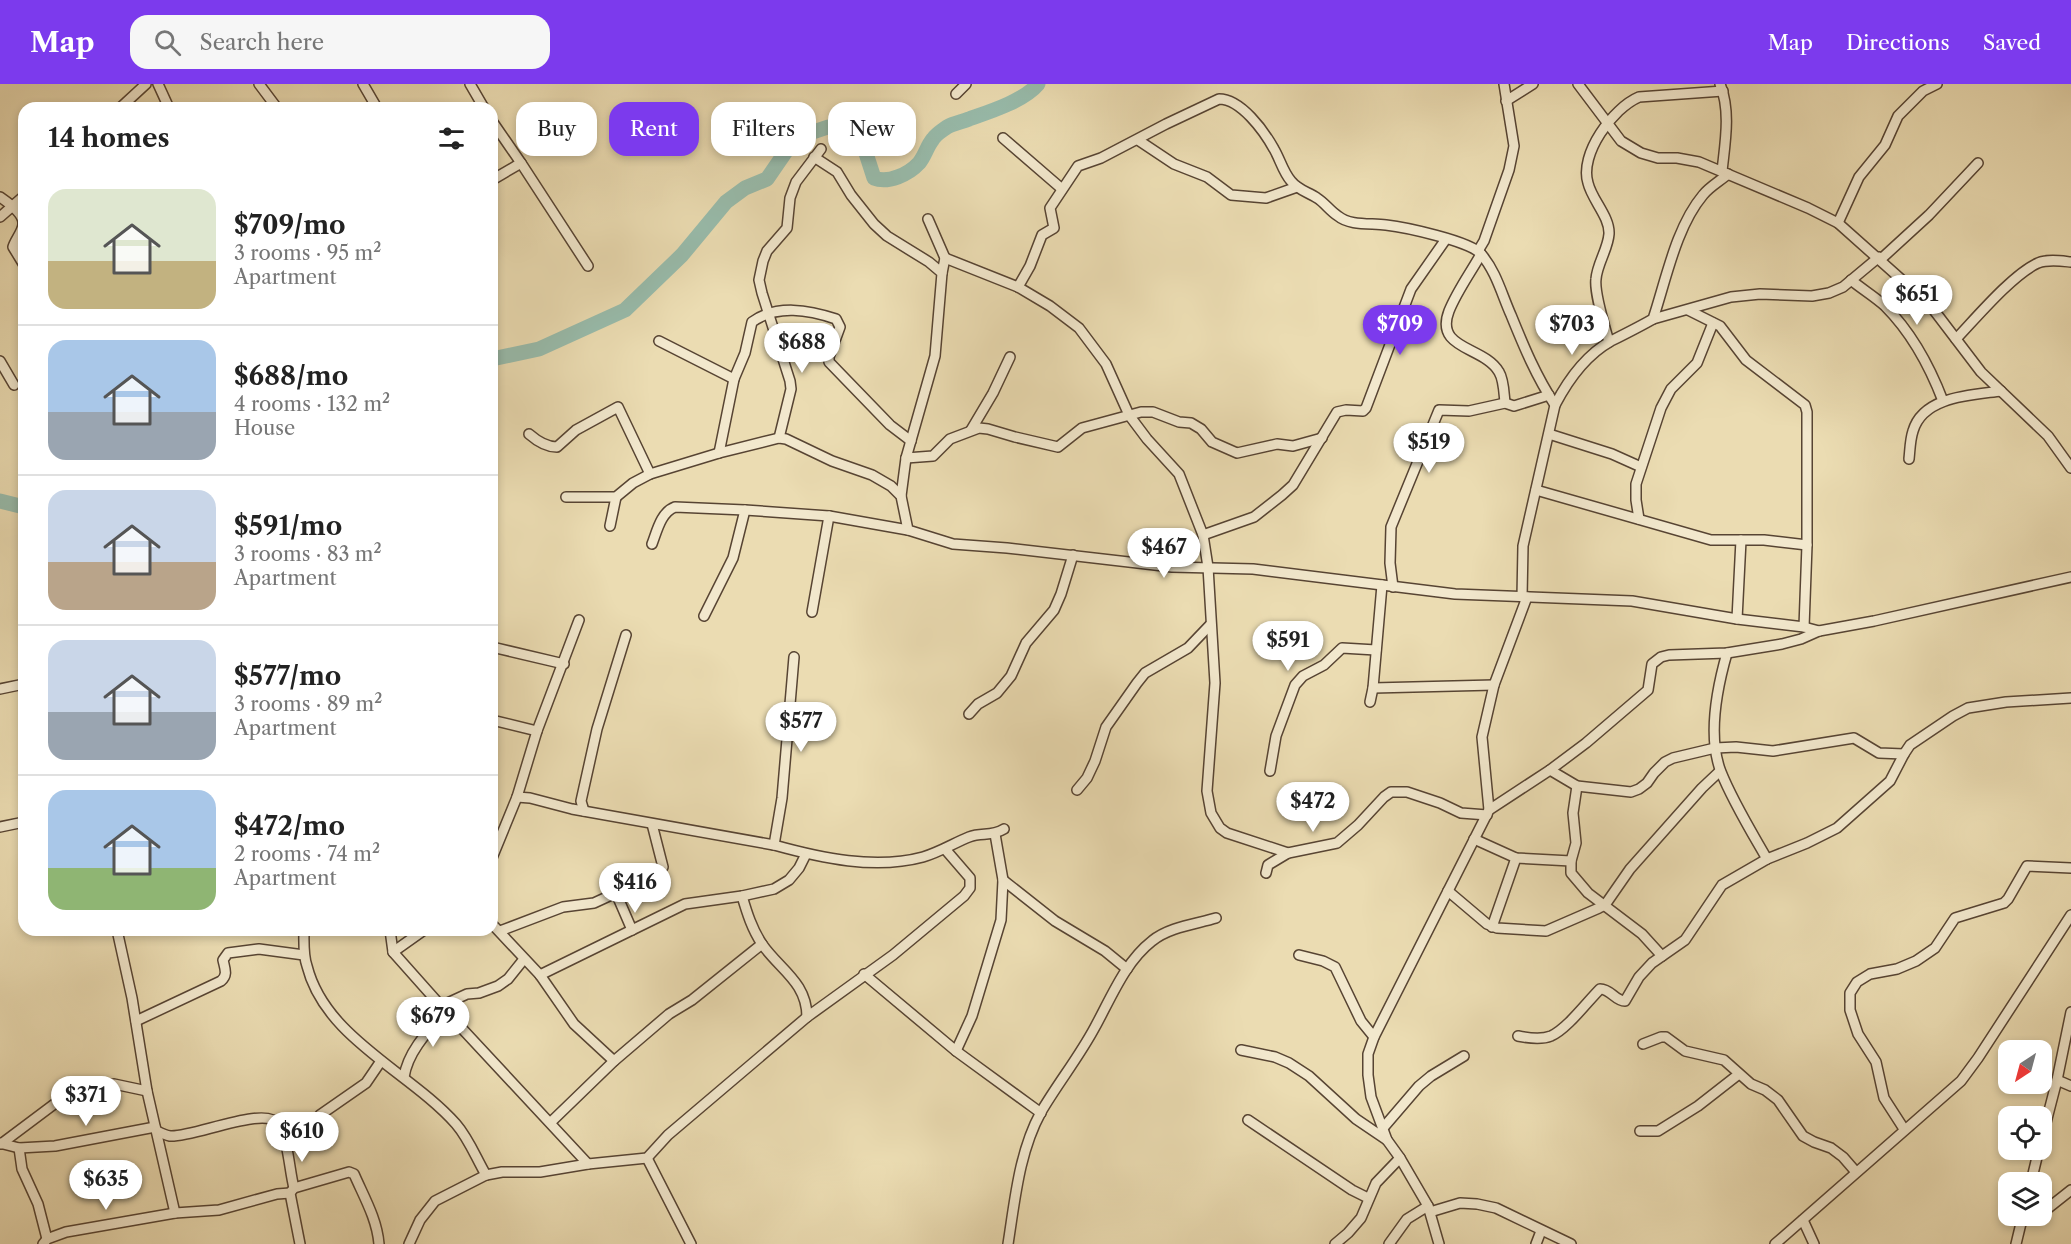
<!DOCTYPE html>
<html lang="en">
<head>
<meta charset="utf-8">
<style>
	:root { --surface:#fff; --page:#f6f6f6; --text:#222; --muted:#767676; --line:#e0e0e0; --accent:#7c3aed }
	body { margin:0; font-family:"Libre Caslon Text",serif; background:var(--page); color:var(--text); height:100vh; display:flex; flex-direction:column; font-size:22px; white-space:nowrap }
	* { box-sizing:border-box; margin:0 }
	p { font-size:20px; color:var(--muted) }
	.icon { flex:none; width:33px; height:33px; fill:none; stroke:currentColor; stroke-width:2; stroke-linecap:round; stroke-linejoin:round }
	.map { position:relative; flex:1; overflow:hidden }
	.side { position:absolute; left:18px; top:18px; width:480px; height:834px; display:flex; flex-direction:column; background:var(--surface); border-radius:18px; box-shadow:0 3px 9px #0003 }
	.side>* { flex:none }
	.top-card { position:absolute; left:516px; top:18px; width:570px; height:54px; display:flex; gap:12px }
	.needle { width:39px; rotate:216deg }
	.fabs { position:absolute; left:1998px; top:956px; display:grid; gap:12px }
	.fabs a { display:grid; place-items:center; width:54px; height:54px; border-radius:12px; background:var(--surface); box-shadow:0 3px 9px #0003; font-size:30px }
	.price { position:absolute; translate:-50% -51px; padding:0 14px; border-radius:21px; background:#fff; color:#222; font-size:20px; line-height:39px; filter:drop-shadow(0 2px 3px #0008) }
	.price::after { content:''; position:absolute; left:50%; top:36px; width:18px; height:14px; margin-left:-9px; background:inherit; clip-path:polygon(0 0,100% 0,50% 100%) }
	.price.on { background:var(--accent); color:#fff }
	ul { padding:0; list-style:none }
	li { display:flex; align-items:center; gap:18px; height:150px; padding:0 30px }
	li+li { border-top:2px solid var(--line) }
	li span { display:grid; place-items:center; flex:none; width:168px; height:120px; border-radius:18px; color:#555 }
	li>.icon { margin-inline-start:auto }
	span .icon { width:72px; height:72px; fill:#fffc; stroke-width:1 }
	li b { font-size:26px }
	h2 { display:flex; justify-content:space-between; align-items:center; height:72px; padding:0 30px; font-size:26px }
	.pill { padding:0 21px; border-radius:18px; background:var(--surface); box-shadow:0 3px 9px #0003; font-size:21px; line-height:54px }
	.pill.on { background:var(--accent); color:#fff }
	header { display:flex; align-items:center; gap:36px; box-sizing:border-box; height:84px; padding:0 30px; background:var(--accent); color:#fff }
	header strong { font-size:28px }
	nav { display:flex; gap:33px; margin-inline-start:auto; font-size:21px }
	.search { width:420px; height:54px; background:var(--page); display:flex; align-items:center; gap:15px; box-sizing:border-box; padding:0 21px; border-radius:18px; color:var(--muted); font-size:22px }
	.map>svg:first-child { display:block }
</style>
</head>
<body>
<header>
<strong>Map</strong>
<div class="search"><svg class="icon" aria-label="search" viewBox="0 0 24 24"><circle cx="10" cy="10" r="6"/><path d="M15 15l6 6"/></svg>Search here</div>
<nav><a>Map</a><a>Directions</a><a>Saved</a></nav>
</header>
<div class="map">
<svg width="2071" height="1160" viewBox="0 0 2071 1160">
	<rect width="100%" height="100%" fill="#ebdcb2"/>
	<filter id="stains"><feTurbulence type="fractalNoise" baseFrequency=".00333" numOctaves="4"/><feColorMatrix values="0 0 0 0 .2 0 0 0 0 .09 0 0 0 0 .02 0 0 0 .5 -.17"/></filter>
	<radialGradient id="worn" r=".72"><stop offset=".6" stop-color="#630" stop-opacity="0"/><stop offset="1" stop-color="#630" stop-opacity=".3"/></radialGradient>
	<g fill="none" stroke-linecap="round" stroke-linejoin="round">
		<g stroke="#98bcac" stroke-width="15">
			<path d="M492,275L539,265L625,226L682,171L726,118L745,104L767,95L791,60L810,49L828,43L841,44L858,53L863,60L874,94C888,100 909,90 919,79C925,72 927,62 933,55C936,50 943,46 947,43C954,39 962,38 969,35C989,28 1024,17 1038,0"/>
			<polyline points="0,417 24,423"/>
		</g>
		<g stroke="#574433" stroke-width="12">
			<g id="street">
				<polyline points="158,0 169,24"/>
				<polyline points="259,0 277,24"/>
				<polyline points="363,0 377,24"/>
				<polyline points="470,0 484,24"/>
				<polyline points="1578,0 1621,57 1641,69 1658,74 1677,74 1699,78 1808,124 1838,139 1930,221 1981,288 2048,352 2071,384"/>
				<path d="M1720,0C1731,27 1725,59 1722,87"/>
				<polyline points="956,10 966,0"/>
				<polyline points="1506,17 1533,0"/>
				<polyline points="120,24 146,0"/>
				<polyline points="492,37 521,79 588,182"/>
				<polyline points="1003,54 1062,105"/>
				<polyline points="1138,56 1174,80 1207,93 1231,111 1266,114 1297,103"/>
				<polyline points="814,73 837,88 851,111 874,140 887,152 929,178 942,189 935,272 906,374 901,412"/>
				<polyline points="492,96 521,79"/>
				<path d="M0,113C7,118 24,129 23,140C23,147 15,156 13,163L24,181"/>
				<polyline points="0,133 24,112"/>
				<polyline points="928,135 945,174 942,189"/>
				<polyline points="1838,139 1859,93 1885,61 1898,32 1923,7 1937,0"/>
				<polyline points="1478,167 1484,157 1509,86 1514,62 1504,0"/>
				<path d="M1481,170C1471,188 1457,207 1449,227C1434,266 1484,262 1499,288C1504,296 1504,310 1505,319"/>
				<polyline points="945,174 1018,203 1050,222 1079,244 1106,280 1129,331 1147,355 1179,390 1203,451 1208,483 1215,599 1207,707 1211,729 1220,744 1227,749 1288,769"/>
				<polyline points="1881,175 1929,131 1978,79"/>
				<path d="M1851,196C1862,205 1875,213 1885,222C1911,248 1930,283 1943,317"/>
				<path d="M1018,203L1030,182L1042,151L1054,144L1050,124L1078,82L1101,74L1166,40L1219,15C1241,15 1264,47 1274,65C1280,75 1283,88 1291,97C1298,106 1308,108 1317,114C1325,119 1330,127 1338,132C1350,142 1371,139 1386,141C1404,143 1470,157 1481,170C1496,187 1502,211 1511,231C1524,263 1536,292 1555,321"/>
				<polyline points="1688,226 1720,242 1746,276 1805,321 1807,328 1807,461 1804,543"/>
				<polyline points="1653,235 1731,213 1760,210 1812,212 1829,209 1843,203 1879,173"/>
				<path d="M1956,255C1976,234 2013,190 2038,179C2048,175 2061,177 2071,178"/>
				<polyline points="659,257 734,295"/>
				<path d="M1609,258C1605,243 1594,209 1596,195C1597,180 1608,165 1609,150C1610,133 1592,116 1588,99C1579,70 1613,24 1639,13L1723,7"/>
				<polyline points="0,277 14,301"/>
				<polyline points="971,346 993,309 1010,273"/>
				<path d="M529,350C537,357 546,363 557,363L576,346L618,323L650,390"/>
				<polyline points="1549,350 1612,370 1641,383"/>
				<polyline points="779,354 791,305 790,297 762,209 759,196 763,177 767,167 787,144 790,114 796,98 821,65"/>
				<path d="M719,369L734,295L745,269L752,238C777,220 809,226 836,235L840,243L829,273V278L890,341L911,357"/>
				<polyline points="906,374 933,372 950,355 979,344 988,345 1015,353 1058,363 1082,344 1141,328 1153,328 1179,338 1191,339 1201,345 1212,358 1237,369 1277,360 1293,362 1322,354"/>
				<path d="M1909,375C1910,366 1910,356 1913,347C1923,312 1972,311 2001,307"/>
				<polyline points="1536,406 1711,456 1764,456 1807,461"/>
				<polyline points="566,413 616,413 633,399 650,390 719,369 779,354 786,355 832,377 872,391 891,402 901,412 908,446 953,460 1007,464 1172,483 1253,485 1455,510 1632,517 1737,535 1804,543 1819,547"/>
				<polyline points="1639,435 1636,416 1636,400 1661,324 1671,305 1697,279 1713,239"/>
				<polyline points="610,442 616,413"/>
				<polyline points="1203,451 1254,433 1282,411 1293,401 1337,328 1346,326 1363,327 1366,324 1411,205 1446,155"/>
				<path d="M652,460C657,447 661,428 675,423L745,426L829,432L908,446"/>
				<polyline points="1393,503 1390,479 1391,443 1439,326 1469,327 1505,319 1514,322 1549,311"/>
				<path d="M1522,513L1523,462L1555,321C1568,296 1586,271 1611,257C1625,250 1639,243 1653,235C1666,196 1676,143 1703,111C1709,103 1720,97 1728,90"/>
				<polyline points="812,528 829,432"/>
				<polyline points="704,532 733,474 745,426"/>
				<polyline points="1737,535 1741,456"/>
				<polyline points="492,563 564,580"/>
				<path d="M1727,569C1717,604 1707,652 1721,688C1733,718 1751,747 1767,775"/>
				<polyline points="1373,604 1494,601"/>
				<polyline points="0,605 24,600"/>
				<polyline points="1370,618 1373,604 1382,501"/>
				<polyline points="969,630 978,620 997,609 1011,592 1026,559 1054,526 1061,510 1073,471"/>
				<polyline points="492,636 537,647"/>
				<polyline points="1550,686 1577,702 1631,708 1639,705 1647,699 1654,689 1665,678 1673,674 1715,664 1736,663 1773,667 1854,654 1879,669 1904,670"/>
				<polyline points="1270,687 1276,652 1295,601 1303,592 1324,581 1342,564 1376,566"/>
				<polyline points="1577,702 1573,729 1576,759 1571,777 1571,789 1588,809 1642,850 1662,872"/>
				<polyline points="1077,706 1087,694 1095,677 1106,643 1137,599 1145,589 1188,564 1210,541"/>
				<path d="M517,713L530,714L572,725L774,761C821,774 875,786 923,773C940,768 954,759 969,753C982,748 991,753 1004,745"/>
				<polyline points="1489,726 1482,653 1494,601 1527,513"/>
				<polyline points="584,727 581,717 597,645 626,551"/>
				<polyline points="0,743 24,738"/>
				<polyline points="1474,755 1516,774 1571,777"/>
				<polyline points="774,761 782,714 794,573"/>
				<polyline points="492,774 517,713 537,647 579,536"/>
				<polyline points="1266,789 1268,781 1288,769 1337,759 1358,741 1384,713 1391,708 1407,708 1440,719 1461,729 1487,731"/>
				<polyline points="1003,796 1055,837 1105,867 1127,885"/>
				<polyline points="1448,807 1487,840 1497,844 1546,847 1599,824 1605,821 1630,785 1702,704 1720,687"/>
				<polyline points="616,809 632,846"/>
				<path d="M742,812C747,829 752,845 762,860C779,885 807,898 807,933"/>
				<polyline points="492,840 540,891 574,940 614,977"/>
				<polyline points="1492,843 1516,774"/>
				<polyline points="117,846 132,914 147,1007 175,1129"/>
				<path d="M304,846C304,858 303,871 307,882C325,954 410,988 456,1040C469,1055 476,1074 486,1091"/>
				<polyline points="390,846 393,868 441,922 588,1080"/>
				<polyline points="500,847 563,823 594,819 659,789 663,783 652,740"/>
				<polyline points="393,868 424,846"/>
				<polyline points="1299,871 1323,877 1335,883 1361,937 1374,953"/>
				<polyline points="864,890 956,967 1041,1029"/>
				<polyline points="540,891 685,820 742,812 774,805 789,796 799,784 806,770"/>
				<polyline points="441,922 467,910 479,909 498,902 508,895 524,875"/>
				<path d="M136,937L221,897C228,891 225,885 223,876L228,869L259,865L304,871"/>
				<path d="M1518,952C1528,954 1541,956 1551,952C1567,945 1587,918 1600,905C1611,905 1615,917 1625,917L1639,893L1652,879L1685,856L1722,801L1767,775L1807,759L1837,744L1890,697L1904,670L1910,661L1953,632L1968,624L2006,618L2071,614"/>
				<polyline points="1643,960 1661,953 1666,953 1685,967 1724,976 1751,1000 1765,1006 1778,1016 1803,1052 1814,1058 1831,1064 1843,1073 1856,1088"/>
				<polyline points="1241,966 1275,973 1289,979 1309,992 1356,1035 1387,1056"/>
				<polyline points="956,967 972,932 1001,836 1003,796 995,750"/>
				<path d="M404,993C408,967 429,946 446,927"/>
				<polyline points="2057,996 2071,1002"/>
				<polyline points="1248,1036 1352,1106 1368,1114"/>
				<polyline points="551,1038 614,977 669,930 692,916 762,860"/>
				<polyline points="1383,1044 1419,1002 1431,992 1464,972"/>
				<polyline points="1904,1045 1884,1014 1876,978 1858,950 1850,926 1850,909 1857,898 1870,890 1897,885 1916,877 1935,864 1955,834 2004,819 2008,815 2027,782 2071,784"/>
				<path d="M157,1047C161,1049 165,1051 170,1052C192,1054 266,1021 278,1040C289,1058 289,1085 294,1104"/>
				<polyline points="1640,1047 1658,1047 1698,1022 1739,990"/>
				<polyline points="2042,1054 2057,996 2071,928"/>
				<polyline points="0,1059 19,1064 55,1062 155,1043"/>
				<polyline points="1,1060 57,1018 93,1005 114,1000 147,1007"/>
				<polyline points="285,1060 304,1051 320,1031 366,999 381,977"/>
				<polyline points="19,1064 22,1085 38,1120 47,1155"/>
				<polyline points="647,1074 691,1160"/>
				<polyline points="2031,1098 2039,1065"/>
				<polyline points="1430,1128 1460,1119 1477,1120 1496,1124 1571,1160"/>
				<polyline points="2042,1129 2071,1106"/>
				<polyline points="1803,1136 1814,1160"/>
				<polyline points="2021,1138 2037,1131"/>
				<polyline points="43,1160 47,1155 66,1148 175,1129 219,1126 277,1110 290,1109"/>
				<path d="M300,1160L290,1109L294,1104L349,1088L354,1090C364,1113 377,1135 379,1160"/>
				<polyline points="409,1160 420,1136 435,1117 486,1091 502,1088 540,1088 588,1080 647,1074 668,1051 807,933 893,871 964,812 970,804 970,794 945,765"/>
				<path d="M1008,1160C1015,1116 1019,1068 1041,1028C1058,999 1079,973 1095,943C1111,914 1125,878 1152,857C1169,843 1196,840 1216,834"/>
				<polyline points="1335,1160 1348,1149 1361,1134 1376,1099 1400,1074"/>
				<polyline points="1389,1160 1407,1135 1428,1122"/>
				<polyline points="1439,1160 1428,1122 1400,1074 1387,1056 1371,1013 1368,991 1368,970 1374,953 1489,726 1550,686 1586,659 1648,606 1652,580 1661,573 1669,571 1727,569 1782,560 1801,555 1819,547 1874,537 2071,493"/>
				<polyline points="1536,1160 1541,1147"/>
				<polyline points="1775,1160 1961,997 1978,974 2071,831"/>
				<polyline points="2016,1160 2023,1131"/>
			</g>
		</g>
		<use href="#street" stroke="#f2e8cd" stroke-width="9"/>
	</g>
	<rect width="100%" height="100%" filter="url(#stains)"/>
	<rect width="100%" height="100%" fill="url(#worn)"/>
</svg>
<div class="fabs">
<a><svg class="needle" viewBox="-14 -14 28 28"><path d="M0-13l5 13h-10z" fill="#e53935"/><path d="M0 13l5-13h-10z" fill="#767676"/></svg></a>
<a><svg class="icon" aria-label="locate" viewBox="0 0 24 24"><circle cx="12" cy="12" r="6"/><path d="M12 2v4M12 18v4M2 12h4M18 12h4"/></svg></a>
<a><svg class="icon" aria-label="layers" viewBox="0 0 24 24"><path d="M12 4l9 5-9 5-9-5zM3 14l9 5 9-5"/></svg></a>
</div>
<b class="price" style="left:1917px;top:242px">$651</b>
<b class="price on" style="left:1400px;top:272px">$709</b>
<b class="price" style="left:1572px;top:272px">$703</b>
<b class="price" style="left:802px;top:290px">$688</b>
<b class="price" style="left:1429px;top:390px">$519</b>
<b class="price" style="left:1164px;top:495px">$467</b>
<b class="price" style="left:1288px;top:588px">$591</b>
<b class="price" style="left:801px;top:669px">$577</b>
<b class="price" style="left:1313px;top:749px">$472</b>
<b class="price" style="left:635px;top:830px">$416</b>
<b class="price" style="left:433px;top:964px">$679</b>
<b class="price" style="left:86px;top:1043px">$371</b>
<b class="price" style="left:302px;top:1079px">$610</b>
<b class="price" style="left:106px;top:1127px">$635</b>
<div class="top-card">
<a class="pill">Buy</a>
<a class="pill on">Rent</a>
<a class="pill">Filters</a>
<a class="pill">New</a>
</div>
<section class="side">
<h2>14 homes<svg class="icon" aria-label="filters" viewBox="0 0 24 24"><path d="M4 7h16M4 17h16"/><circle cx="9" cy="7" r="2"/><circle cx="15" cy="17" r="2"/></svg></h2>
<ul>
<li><span style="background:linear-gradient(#dfe7d0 60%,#c2b280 0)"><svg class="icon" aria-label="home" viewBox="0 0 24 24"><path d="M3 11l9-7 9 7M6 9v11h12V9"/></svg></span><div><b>$709/mo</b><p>3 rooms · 95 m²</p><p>Apartment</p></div></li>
<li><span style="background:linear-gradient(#a9c7e8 60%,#9aa5b1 0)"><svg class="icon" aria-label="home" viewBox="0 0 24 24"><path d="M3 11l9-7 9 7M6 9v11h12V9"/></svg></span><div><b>$688/mo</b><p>4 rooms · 132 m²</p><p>House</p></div></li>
<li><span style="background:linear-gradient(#c9d6e8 60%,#b9a48a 0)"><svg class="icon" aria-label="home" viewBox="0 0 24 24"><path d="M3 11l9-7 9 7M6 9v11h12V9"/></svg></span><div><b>$591/mo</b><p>3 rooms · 83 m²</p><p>Apartment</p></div></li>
<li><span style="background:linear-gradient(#c9d6e8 60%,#9aa5b1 0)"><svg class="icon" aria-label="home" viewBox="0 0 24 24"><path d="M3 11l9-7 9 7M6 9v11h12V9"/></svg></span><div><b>$577/mo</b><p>3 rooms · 89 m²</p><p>Apartment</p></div></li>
<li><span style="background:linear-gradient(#a9c7e8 65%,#8fb573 0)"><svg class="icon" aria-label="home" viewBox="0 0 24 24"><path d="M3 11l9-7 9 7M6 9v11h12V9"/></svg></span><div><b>$472/mo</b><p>2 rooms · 74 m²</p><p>Apartment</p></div></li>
</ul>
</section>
</div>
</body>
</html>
